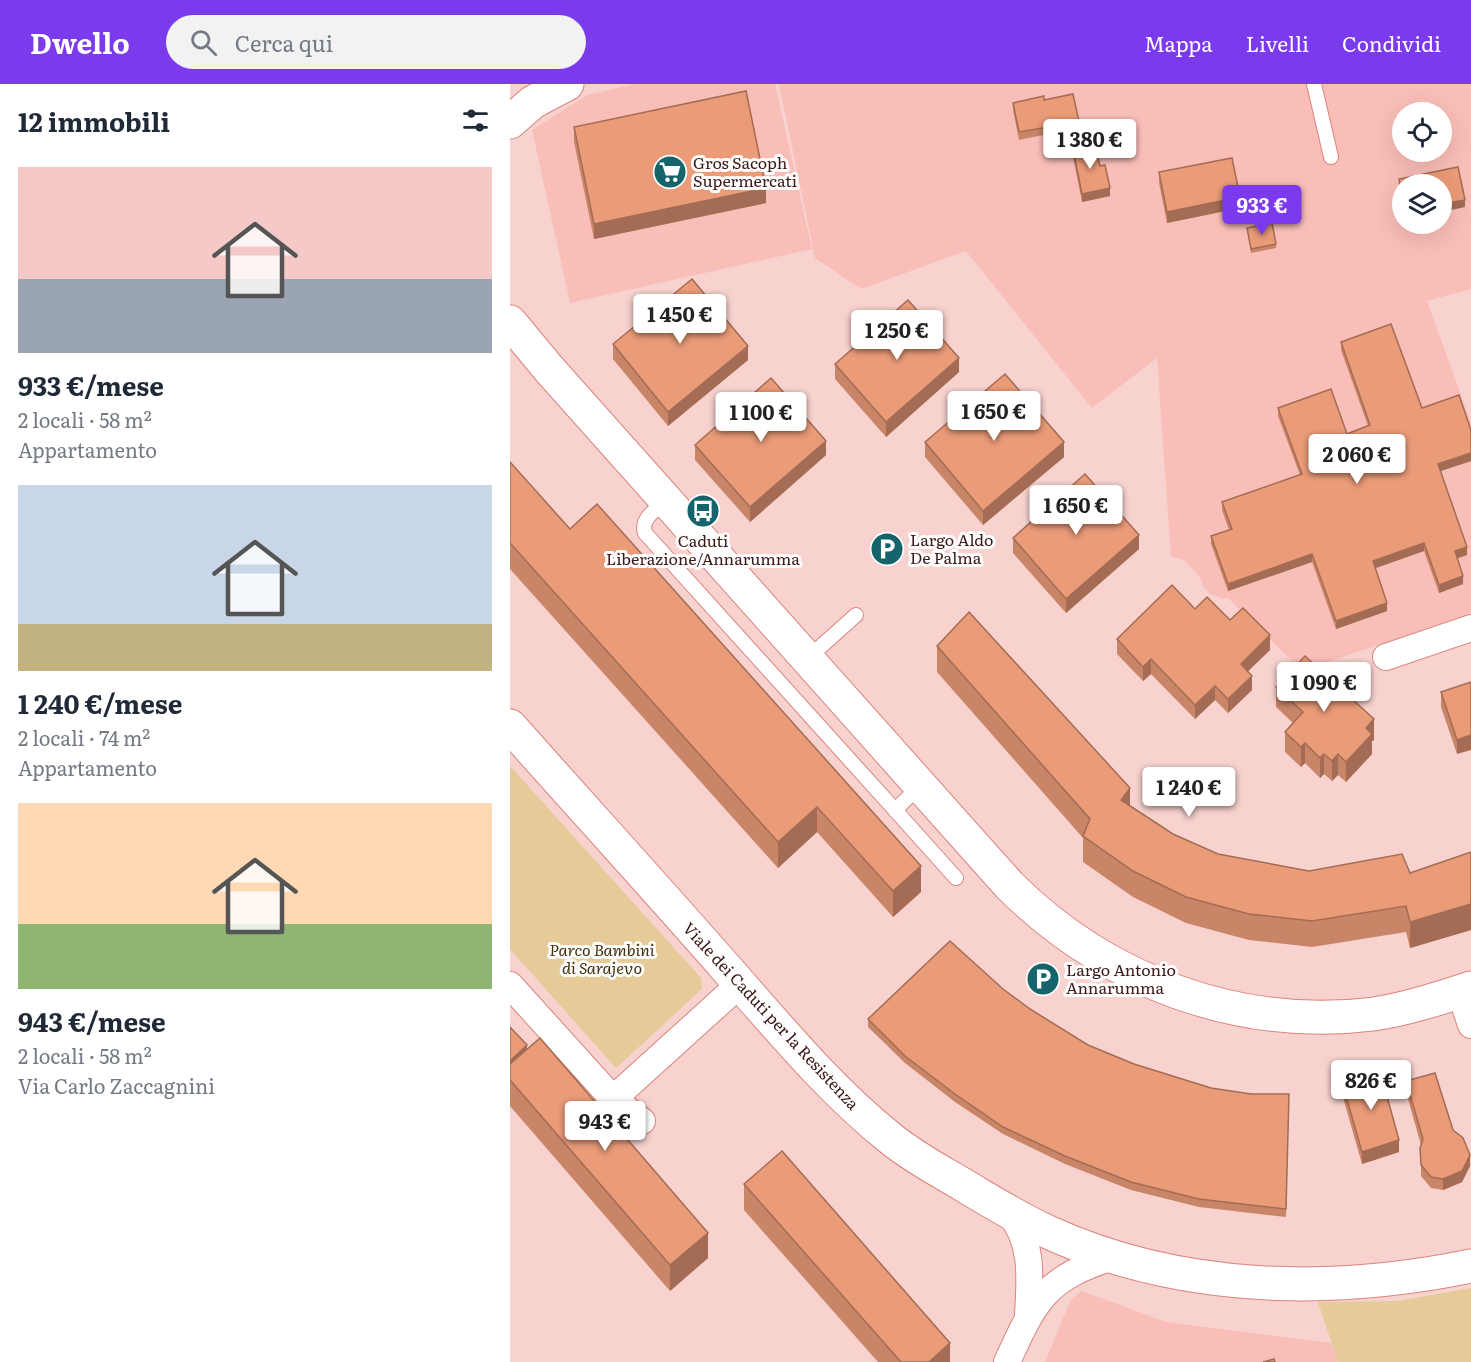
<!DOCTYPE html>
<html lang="it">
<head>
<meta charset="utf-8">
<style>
	:root { --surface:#fff; --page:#f2f2f3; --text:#1f2937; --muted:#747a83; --accent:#7c3aed }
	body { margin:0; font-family:Literata,serif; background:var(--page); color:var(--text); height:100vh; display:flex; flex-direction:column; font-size:22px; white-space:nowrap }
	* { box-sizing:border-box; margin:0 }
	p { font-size:20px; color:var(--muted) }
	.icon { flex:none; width:33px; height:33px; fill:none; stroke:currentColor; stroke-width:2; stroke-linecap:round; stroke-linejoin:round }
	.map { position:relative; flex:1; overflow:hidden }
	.drawer { display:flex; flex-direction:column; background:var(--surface); width:510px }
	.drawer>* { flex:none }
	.tools { position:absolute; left:882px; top:18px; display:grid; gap:12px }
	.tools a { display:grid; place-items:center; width:60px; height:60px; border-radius:50%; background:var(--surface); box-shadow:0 6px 24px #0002; font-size:30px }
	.price { position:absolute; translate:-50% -51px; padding:0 14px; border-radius:6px; background:#fff; color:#222; font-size:20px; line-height:39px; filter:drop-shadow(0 2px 3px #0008) }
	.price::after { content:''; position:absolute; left:50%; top:36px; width:18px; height:14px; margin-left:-9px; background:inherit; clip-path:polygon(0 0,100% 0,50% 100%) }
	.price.on { background:var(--accent); color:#fff }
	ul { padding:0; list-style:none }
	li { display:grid; align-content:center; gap:12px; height:318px; padding:0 18px }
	li span { display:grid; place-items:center; height:186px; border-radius:0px; color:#555 }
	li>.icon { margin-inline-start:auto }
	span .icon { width:108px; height:108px; fill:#fffc; stroke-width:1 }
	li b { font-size:26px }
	h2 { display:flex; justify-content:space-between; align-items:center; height:72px; padding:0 18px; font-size:26px }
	header { display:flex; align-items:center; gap:36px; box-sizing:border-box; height:84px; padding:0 30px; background:var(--accent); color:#fff }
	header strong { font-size:28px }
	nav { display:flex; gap:33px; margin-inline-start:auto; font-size:21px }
	.search { width:420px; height:54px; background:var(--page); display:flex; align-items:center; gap:15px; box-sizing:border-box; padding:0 21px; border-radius:33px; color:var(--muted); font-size:22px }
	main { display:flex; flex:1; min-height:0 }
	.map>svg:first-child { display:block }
</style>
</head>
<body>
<header>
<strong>Dwello</strong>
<div class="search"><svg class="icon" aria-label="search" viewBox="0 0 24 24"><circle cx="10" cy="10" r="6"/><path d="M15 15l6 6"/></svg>Cerca qui</div>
<nav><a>Mappa</a><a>Livelli</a><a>Condividi</a></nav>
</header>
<main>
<section class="drawer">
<h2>12 immobili<svg class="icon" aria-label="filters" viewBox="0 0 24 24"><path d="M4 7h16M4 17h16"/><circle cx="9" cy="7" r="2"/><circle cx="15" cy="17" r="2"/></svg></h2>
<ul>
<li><span style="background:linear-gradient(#f6c9c9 60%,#9aa5b1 0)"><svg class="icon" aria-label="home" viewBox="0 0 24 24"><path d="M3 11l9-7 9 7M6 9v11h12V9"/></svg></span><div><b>933 €/mese</b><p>2 locali · 58 m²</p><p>Appartamento</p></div></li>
<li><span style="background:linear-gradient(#c9d6e8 75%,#c2b280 0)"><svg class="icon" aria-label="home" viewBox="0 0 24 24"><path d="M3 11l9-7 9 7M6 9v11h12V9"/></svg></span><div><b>1 240 €/mese</b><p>2 locali · 74 m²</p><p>Appartamento</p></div></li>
<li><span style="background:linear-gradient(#ffd9b3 65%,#8fb573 0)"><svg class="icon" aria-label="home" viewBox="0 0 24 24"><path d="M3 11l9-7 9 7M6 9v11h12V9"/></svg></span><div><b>943 €/mese</b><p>2 locali · 58 m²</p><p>Via Carlo Zaccagnini</p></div></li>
</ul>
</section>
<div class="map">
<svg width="961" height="1278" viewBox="0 0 961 1278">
	<rect width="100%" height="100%" fill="#f7d2ce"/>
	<g fill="#fabeb8" fill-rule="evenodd">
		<polygon points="126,0 265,0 302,165 60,219 22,46 77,11"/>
		<path d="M269,0H961V205L917,217L961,339V529L792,587L718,514L713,515L700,510L694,503L690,493L674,476L661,472L647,274L582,324L456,167L351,205L305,174ZM892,28H932V68H892ZM892,100H932V140H892Z"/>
		<polygon points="572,1207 656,1238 821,1259 828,1278 535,1278 561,1215"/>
	</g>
	<g fill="#e4cb97">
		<polygon points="0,682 191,894 192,905 106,984 0,865"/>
		<polygon points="961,1204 961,1278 828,1278 808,1218 888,1217"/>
	</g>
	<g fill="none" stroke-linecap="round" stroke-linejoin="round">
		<g stroke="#da847e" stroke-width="16">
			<g id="service">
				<polyline points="804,0 821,73"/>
				<path d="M157,416C147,425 130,434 135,449L385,726L410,702"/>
				<polyline points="298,574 346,531"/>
				<polyline points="385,726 446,794"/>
			</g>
		</g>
		<g stroke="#da847e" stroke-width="28">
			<g id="minor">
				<polyline points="876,573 961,544"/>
				<polyline points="0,901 103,1015 132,1037"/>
				<polyline points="950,908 961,941"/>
				<polyline points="103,1015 230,900"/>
				<path d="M498,1128C524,1157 520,1195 518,1231"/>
				<path d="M497,1278C525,1217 535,1194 603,1173"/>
			</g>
		</g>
		<g stroke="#da847e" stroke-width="35">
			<g id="tertiary">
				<polyline points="0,38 23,18 57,0"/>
				<path d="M0,238L39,285L499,801C595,897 729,947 864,930C897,925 930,914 961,904"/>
				<path d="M0,642C72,723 145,803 216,884C268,943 319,1005 380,1054C403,1073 430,1087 455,1102C482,1118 509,1135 538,1148C669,1208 822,1211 961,1182"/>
			</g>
		</g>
		<use href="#service" stroke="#fff" stroke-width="14"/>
		<use href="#minor" stroke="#fff" stroke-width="26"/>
		<use href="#tertiary" stroke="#fff" stroke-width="33"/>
	</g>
	<g fill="#c98567">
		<polygon points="534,16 570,49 539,56 538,50 509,56 503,26 503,19"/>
		<polygon points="64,43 256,119 84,155 64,58"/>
		<polygon points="563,65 590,82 600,112 572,118 563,73"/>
		<polygon points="649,88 730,124 657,139 649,99"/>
		<polygon points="889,95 955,123 892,100 892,122 889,103"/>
		<polygon points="737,144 766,160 766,164 741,169"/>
		<polygon points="831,258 912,324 961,346 961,377 930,387 957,471 947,474 953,500 929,509 914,467 865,484 877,527 826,545 802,478 718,507 701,460 701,452 719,446 712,426 712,418 790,391 768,332 768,324 837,350 858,342 831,266"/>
		<polygon points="103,260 238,276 158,342 103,275"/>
		<polygon points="325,280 449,288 376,353 325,295"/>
		<polygon points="415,358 554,373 473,441 415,373"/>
		<polygon points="185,361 316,371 240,438 185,376"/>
		<polygon points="0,378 60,445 411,808 383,833 307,748 268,784 0,485"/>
		<polygon points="503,454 629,465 556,529 503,469"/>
		<polygon points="685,525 720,536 760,566 738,587 742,606 718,629 705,616 685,635 641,590 633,597 607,570 607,555"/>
		<polygon points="427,562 620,722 663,750 708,770 799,787 900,789 961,768 961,846 900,864 896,848 802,863 739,856 676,839 623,813 573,778 573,754 427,588"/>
		<polygon points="961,598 947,670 931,623 931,608"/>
		<polygon points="766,603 864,656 862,657 862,670 836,698 828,691 822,697 814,690 810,694 795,679 791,683 775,668 775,648 783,639 766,623"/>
		<polygon points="493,905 520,925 578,961 624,980 701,1004 741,1010 779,1010 776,1133 689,1123 621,1106 555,1080 493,1050 445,1018 395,979 358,943 358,935"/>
		<polygon points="0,943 17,965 198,1174 160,1207 0,1022"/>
		<polygon points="896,997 943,1046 960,1082 952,1098 933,1106 921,1104 911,1092 911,1061 896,1008"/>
		<polygon points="832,998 889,1068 852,1080 832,1010"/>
		<polygon points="234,1100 440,1278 368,1278 234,1126"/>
	</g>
	<g fill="#a46c54">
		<polygon points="570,42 570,49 539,56 539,48"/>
		<polygon points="256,104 256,119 84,155 84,140"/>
		<polygon points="600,104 600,112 572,118 572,110"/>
		<polygon points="730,113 730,124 657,139 657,128"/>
		<polygon points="955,116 955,123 932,128 932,120"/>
		<polygon points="238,262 238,276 158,342 158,328"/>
		<polygon points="449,274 449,288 376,353 376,338"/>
		<polygon points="316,357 316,371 240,438 240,423"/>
		<polygon points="554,358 554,373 473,441 473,427"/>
		<polygon points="961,369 961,377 928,388 928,380"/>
		<polygon points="629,451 629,465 556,529 556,515"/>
		<polygon points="914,459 914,467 863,485 863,477"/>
		<polygon points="957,463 957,471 945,475 945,467"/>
		<polygon points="802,470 802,478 718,507 718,500"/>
		<polygon points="953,492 953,500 929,509 929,501"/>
		<polygon points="877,519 877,527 826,545 826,537"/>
		<polygon points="760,551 760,566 731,594 731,580"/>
		<polygon points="641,575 641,590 633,597 633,583"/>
		<polygon points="742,592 742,606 718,629 718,615"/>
		<polygon points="705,602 705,616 685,635 685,621"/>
		<polygon points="864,635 864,656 862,657 862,670 836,698 836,678 856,644"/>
		<polygon points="961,651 961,666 947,670 947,656"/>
		<polygon points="795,659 795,679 791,683 791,663"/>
		<polygon points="814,670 814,690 810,694 810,674"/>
		<polygon points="828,670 828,691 822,697 822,677"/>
		<polygon points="620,704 620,730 611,716"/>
		<polygon points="307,723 307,748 268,784 268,758"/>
		<polygon points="411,782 411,808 383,833 383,807"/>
		<polygon points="961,820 961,846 900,864 900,838"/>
		<polygon points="17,961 17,969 0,985 0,977"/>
		<polygon points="889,1056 889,1068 852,1080 852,1068"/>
		<polygon points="960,1071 960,1082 952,1098 933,1106 933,1095"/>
		<polygon points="198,1149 198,1174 160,1207 160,1181"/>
		<polygon points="440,1259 440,1278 419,1278"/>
	</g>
	<g fill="#ea9b78" stroke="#a46c54" stroke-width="1.5">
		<polygon points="236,7 256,104 84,140 64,43"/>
		<polygon points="563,10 570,42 539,48 538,43 509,48 503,19 534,12 534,16"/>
		<polygon points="585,61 590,82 595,81 600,104 572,110 563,65"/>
		<polygon points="722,74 730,113 657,128 649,88"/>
		<polygon points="948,83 955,116 932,120 932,100 892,100 892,114 889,95"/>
		<polygon points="762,139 766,160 741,165 737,144"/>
		<polygon points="182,195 238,262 158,328 103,260"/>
		<polygon points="398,216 449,274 376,338 325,280"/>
		<polygon points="881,240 912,324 949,311 961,346 961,369 928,380 957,463 945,467 953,492 929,501 914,459 863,477 877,519 826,537 802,470 718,500 701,452 722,445 712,418 792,390 768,324 821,305 837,350 860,341 831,258"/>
		<polygon points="495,290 554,358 473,427 415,358"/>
		<polygon points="261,294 316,357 240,423 185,361"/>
		<polygon points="0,378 60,445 87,420 411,782 383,807 307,723 268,758 0,459"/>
		<polygon points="575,390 629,451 556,515 503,454"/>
		<polygon points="662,501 685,525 697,513 720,536 733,524 760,551 731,580 742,592 718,615 705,602 685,621 641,575 633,583 607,555"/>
		<polygon points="459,528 620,704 611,716 663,750 708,770 799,787 892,770 900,789 961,768 961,820 900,838 896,822 802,837 739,830 676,813 623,787 573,752 580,735 427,562"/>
		<polygon points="795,572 864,635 856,644 862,650 836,678 828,670 822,677 814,670 810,674 795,659 791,663 775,648 793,628 766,603"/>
		<polygon points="961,598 961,651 947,656 931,608"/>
		<polygon points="440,857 493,905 520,925 578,961 624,980 701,1004 741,1010 779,1010 776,1125 689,1115 621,1098 555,1072 493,1043 445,1010 395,972 358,935"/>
		<polygon points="0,943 17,961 0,977"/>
		<polygon points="30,954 198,1149 160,1181 0,996 0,980"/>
		<polygon points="870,987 889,1056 852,1068 832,998"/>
		<polygon points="925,989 943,1046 953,1054 960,1071 952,1087 933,1095 921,1093 911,1081 910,1064 913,1055 896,997"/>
		<polygon points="272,1067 440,1259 419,1278 391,1278 234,1100"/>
		<polygon points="764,1275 765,1278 753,1278"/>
	</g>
	<defs>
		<g id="supermarket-disc" transform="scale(1.725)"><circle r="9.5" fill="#15646b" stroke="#fdfdfd"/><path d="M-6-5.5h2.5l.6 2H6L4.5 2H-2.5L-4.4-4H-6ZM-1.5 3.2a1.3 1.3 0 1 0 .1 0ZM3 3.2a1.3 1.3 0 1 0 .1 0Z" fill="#fff"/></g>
		<g id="bus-disc" transform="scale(1.725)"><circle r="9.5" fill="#15646b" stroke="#fdfdfd"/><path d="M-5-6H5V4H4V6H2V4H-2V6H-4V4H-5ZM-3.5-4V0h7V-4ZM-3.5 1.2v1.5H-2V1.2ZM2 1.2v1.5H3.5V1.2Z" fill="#fff"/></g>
		<g id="parking-disc" transform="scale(1.725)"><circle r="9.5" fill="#15646b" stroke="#fdfdfd"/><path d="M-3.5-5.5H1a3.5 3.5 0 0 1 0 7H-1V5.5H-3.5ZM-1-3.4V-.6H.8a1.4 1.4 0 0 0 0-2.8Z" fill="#fff"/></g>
	</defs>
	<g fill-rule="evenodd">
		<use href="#supermarket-disc" x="160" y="88"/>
		<use href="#bus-disc" x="193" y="427"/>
		<use href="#parking-disc" x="377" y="465"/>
		<use href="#parking-disc" x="533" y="895"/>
	</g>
	<g text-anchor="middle" stroke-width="6" stroke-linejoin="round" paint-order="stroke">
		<g font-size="16" fill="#3a1917" stroke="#fdfdfd" text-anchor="start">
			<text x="183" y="85">Gros Sacoph<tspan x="183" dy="18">Supermercati</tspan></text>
			<text x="400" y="462">Largo Aldo<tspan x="400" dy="18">De Palma</tspan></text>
			<text x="193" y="463" text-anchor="middle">Caduti<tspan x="193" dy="18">Liberazione/Annarumma</tspan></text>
			<text x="556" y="892">Largo Antonio<tspan x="556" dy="18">Annarumma</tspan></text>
		</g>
		<g font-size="16" font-style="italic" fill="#42310b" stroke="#fdfdfd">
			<text x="92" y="872">Parco Bambini<tspan x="92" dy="18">di Sarajevo</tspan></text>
		</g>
		<g font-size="16" fill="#3a1917" stroke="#fdfdfd">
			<text transform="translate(261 932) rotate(47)" y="6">Viale dei Caduti per la Resistenza</text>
		</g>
	</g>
</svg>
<div class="tools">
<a><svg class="icon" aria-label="locate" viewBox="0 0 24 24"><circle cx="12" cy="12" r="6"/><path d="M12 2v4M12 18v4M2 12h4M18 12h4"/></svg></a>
<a><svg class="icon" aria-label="layers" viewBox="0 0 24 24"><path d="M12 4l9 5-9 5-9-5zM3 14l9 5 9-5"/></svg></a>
</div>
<b class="price" style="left:580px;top:86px">1 380 €</b>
<b class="price on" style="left:752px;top:152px">933 €</b>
<b class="price" style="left:170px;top:261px">1 450 €</b>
<b class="price" style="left:387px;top:277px">1 250 €</b>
<b class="price" style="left:484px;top:358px">1 650 €</b>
<b class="price" style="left:251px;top:359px">1 100 €</b>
<b class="price" style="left:847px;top:401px">2 060 €</b>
<b class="price" style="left:566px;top:452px">1 650 €</b>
<b class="price" style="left:814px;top:629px">1 090 €</b>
<b class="price" style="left:679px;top:734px">1 240 €</b>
<b class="price" style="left:861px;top:1027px">826 €</b>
<b class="price" style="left:95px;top:1068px">943 €</b>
</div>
</main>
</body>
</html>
